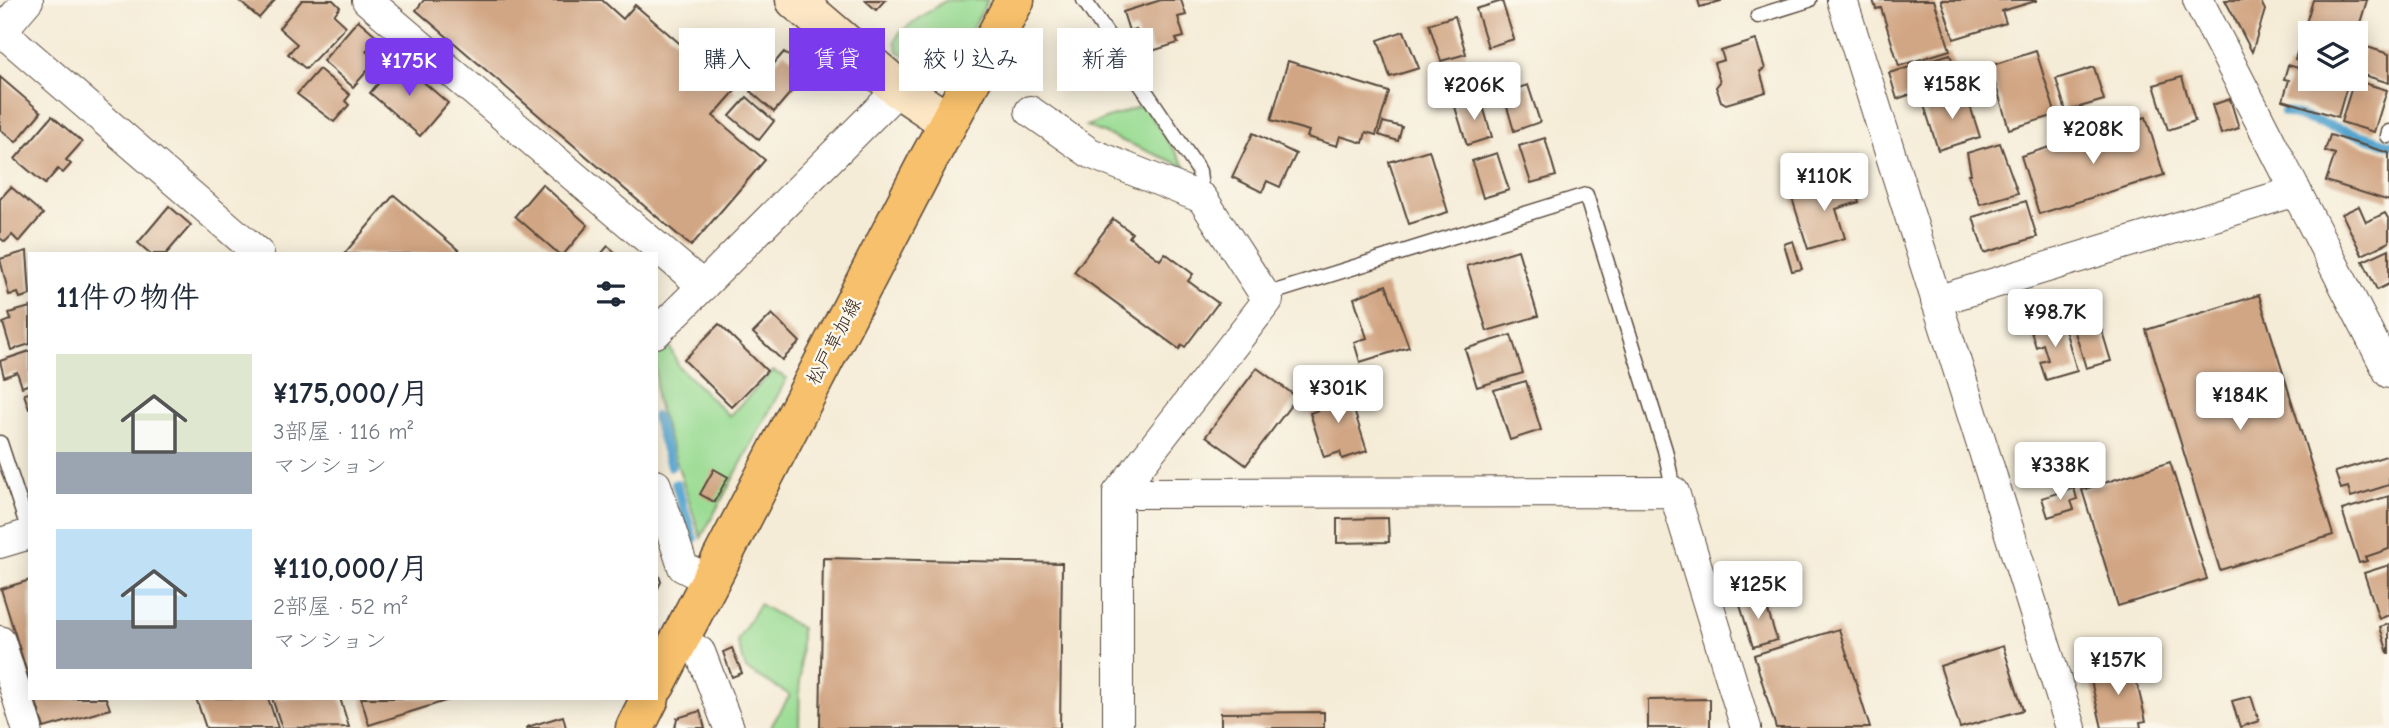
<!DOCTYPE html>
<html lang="ja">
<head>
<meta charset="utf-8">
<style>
	:root { --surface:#fff; --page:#f2f2f3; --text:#1f2937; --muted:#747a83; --accent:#7c3aed }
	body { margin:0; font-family:"Comic Neue","Klee One",sans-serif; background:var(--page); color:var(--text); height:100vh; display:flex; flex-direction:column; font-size:26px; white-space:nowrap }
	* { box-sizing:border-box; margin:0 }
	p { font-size:23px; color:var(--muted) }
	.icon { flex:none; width:38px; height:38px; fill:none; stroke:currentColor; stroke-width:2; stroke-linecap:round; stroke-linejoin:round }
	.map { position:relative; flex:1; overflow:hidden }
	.side { position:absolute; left:28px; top:252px; width:630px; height:448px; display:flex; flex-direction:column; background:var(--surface); border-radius:0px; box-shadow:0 4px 18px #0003 }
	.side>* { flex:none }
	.guide { position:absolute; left:679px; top:28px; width:665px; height:63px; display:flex; gap:14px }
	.controls { position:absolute; left:2298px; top:21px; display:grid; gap:14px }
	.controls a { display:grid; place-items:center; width:70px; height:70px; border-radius:0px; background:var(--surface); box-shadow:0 4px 18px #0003; font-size:35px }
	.price { position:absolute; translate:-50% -60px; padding:0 16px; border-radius:7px; background:#fff; color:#222; font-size:23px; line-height:46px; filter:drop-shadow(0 2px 4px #0008) }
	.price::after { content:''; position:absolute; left:50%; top:42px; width:21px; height:16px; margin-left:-10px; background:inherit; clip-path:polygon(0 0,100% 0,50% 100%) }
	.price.active { background:var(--accent); color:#fff }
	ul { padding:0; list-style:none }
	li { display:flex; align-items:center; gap:21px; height:175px; padding:0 28px }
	li span { display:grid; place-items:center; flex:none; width:196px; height:140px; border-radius:0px; color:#555 }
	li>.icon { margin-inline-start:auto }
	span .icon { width:84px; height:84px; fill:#fffc; stroke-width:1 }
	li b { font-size:30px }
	h2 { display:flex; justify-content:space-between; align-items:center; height:84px; padding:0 28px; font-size:30px }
	.chip { padding:0 24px; border-radius:0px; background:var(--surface); box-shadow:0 4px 18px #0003; font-size:24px; line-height:63px }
	.chip.active { background:var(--accent); color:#fff }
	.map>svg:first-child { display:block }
</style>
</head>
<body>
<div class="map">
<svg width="2389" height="728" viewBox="0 0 2389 728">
	<rect width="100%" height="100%" fill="#fbf7ec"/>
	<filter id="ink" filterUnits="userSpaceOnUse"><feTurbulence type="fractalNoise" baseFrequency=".0143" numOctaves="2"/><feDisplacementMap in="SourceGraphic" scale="14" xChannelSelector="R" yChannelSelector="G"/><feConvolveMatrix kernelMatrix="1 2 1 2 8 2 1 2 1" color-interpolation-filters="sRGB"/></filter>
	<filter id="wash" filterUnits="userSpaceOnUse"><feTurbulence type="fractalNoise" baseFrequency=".00686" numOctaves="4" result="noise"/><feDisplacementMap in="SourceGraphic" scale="28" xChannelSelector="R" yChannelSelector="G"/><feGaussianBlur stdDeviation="1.57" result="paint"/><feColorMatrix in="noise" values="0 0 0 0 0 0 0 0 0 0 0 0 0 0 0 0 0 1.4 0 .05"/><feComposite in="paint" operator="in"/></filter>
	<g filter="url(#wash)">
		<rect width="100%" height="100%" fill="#f5ecd7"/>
		<g fill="#99db93" stroke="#6a8258" stroke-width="2">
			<polygon points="946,0 988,0 958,55 918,63 898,51 895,41 900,32"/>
			<polygon points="1143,105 1186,167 1086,126"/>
			<polygon points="670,347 679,367 729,416 773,371 787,378 701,538 656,399 656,352"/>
			<polygon points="759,604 801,628 799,728 770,728 790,695 746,669 737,641"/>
		</g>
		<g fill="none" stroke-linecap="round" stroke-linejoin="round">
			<g stroke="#54a4ce" stroke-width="10">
				<polyline points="2285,112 2389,144"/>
				<polyline points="656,417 671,466"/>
				<polyline points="676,484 693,539"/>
			</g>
		</g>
		<g id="blocks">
			<g fill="#d1a684">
				<polygon points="238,0 275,0 259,18"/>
				<polygon points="302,0 333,0 340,7 334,15 346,26 306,69 288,54 297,44 279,28"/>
				<polygon points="424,0 602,0 623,19 635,5 735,91 713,116 765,160 691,246 416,10"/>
				<polygon points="865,0 885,0 876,10"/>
				<polygon points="1161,0 1181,0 1186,15 1178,17 1184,37 1176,39 1178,43 1152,51 1148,37 1139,40 1136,29 1129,31 1123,12"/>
				<polygon points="1698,0 1721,0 1721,1 1700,7"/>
				<polygon points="1873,0 1934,0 1950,50 1899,66 1881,8 1876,9"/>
				<polygon points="1941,0 2036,0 2036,1 2002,11 2006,23 1954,39"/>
				<polygon points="2225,0 2260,0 2265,10 2252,52"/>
				<polygon points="2313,0 2367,0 2357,33 2310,33 2310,79 2349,79 2338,117 2283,100 2289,80 2284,79 2288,65 2298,68 2299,61 2295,59"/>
				<polygon points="1502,1 1514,39 1488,47 1476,9"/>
				<polygon points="1455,16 1466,54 1441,61 1429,24"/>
				<polygon points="358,20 378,37 366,51 376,61 353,87 323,61"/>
				<polygon points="1404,31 1419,68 1390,77 1378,40"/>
				<polygon points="1756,40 1765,69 1760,71 1766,92 1726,104 1721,101 1716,87 1720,82 1714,63 1724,60 1721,51"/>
				<polygon points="2364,46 2389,54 2389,83 2357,73"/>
				<polygon points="2036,51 2056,115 2009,129 1990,66"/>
				<polygon points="784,52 808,72 774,112 750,91"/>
				<polygon points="1950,54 1958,79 1925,89 1918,64"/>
				<polygon points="398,60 448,103 420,136 370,93"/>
				<polygon points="1288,61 1389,92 1376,135 1366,132 1363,143 1340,136 1337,146 1307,137 1309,131 1271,120"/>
				<polygon points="1910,67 1918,92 1897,99 1889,73"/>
				<polygon points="2094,67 2104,100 2066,111 2056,79"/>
				<polygon points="319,69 350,95 345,101 349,105 334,122 297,94"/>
				<polygon points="0,77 41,112 16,142 0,129"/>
				<polygon points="2182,77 2195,121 2168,130 2154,85"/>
				<polygon points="2354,80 2387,90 2374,132 2341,122"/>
				<polygon points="1528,85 1540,122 1514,131 1503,93"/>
				<polygon points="1966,93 1980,137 1938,150 1924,105"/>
				<polygon points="747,97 774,121 759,140 730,116"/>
				<polygon points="1481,99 1492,137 1467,145 1455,107"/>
				<polygon points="2230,99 2239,128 2221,134 2212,105"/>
				<polygon points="52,116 82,142 66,160 71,164 63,173 58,169 45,184 15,159"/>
				<polygon points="2146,117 2164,175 2039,214 2021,156"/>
				<polygon points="1383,122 1402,127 1398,141 1379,135"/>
				<polygon points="1253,133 1296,154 1280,187 1267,181 1262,192 1232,177"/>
				<polygon points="2330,135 2389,153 2389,201 2326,181 2335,154 2325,151"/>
				<polygon points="1545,138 1556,176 1531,183 1519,146"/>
				<polygon points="2000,143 2018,193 1980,204 1968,174 1971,174 1967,153"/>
				<polygon points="1429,150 1448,212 1409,224 1389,162"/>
				<polygon points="1497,153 1509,190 1483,198 1472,161"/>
				<polygon points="1852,180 1859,202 1836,209 1845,238 1808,249 1792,198"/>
				<polygon points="542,184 588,225 564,254 559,254 515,216"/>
				<polygon points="11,187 43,214 19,242 12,235 5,242 0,238 0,199"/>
				<polygon points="394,195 463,254 344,254"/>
				<polygon points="2026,201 2037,237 1984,253 1973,217"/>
				<polygon points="169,206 191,225 166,254 151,254 138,243"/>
				<polygon points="2359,206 2366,222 2385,213 2389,220 2389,242 2362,255 2342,214"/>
				<polygon points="1113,219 1132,233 1129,237 1160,260 1165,253 1193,274 1188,281 1218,303 1185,347 1182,345 1179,349 1074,272"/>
				<polygon points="1793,241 1802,269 1792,271 1784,244"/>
				<polygon points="608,246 617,254 601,254"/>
				<polygon points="2389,249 2389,284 2377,290 2363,261"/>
				<polygon points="1518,250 1538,316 1487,331 1467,266"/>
				<polygon points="27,251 30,295 20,298 18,293 9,295 0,259"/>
				<polygon points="1386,285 1409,347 1360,362 1354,342 1367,338 1354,298"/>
				<polygon points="2259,295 2333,535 2220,570 2146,330"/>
				<polygon points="30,307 30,344 11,350 3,323 11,320 9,313"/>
				<polygon points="2095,308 2111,361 2086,368 2070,316"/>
				<polygon points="772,314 800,342 782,360 753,333"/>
				<polygon points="2062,319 2077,371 2046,380 2040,362 2048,360 2043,344 2036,347 2030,328"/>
				<polygon points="719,324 767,371 732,407 684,360"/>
				<polygon points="1511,335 1523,373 1477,387 1465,349"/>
				<polygon points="30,351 30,384 22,387 17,372 4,377 0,361"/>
				<polygon points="1257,368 1297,397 1246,465 1206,436"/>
				<polygon points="1526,381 1541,430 1510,440 1494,390"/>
				<polygon points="1346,385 1367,451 1342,459 1340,452 1324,457 1310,413 1326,407 1322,393"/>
				<polygon points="30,393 30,409 29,409 24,394"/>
				<polygon points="2389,455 2389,485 2351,497 2348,487 2341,489 2335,472"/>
				<polygon points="2170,462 2207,579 2118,606 2082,490"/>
				<polygon points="714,469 728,477 714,502 700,494"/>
				<polygon points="2074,488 2077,499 2071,501 2074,509 2048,517 2042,498"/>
				<polygon points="2389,496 2389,549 2365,557 2367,561 2359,563 2342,510"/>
				<polygon points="1388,518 1389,542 1337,543 1337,519"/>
				<polygon points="823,558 1062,563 1060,728 820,728"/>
				<polygon points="2389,565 2389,615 2379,619 2364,573"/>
				<polygon points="656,567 661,582 656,592"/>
				<polygon points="30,580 30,679 29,679 1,589"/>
				<polygon points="1763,595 1777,640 1753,647 1739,602"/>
				<polygon points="2389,624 2389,653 2388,653 2380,627"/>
				<polygon points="1839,629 1870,728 1776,728 1754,655"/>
				<polygon points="2003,646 2023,710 1960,728 1940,666"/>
				<polygon points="732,648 742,673 732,677 723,652"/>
				<polygon points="2132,662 2146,721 2140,722 2141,728 2102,728 2089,672"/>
				<polygon points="2251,696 2259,721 2240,727 2232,701"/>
				<polygon points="35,698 106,698 110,709 44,728"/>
				<polygon points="196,698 268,698 278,728 206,728"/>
				<polygon points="272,698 340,698 349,727 282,728"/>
				<polygon points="361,698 452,698 452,699 369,725"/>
				<polygon points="1710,699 1710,728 1648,728 1648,700"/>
				<polygon points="700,711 705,728 675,728 677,718"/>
				<polygon points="1324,712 1324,728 1221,728 1221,713"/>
				<polygon points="563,716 566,728 527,728 527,727"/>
			</g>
		</g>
	</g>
	<g filter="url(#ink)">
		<use href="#blocks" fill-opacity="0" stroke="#57473a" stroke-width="2"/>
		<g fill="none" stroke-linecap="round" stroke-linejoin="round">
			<g stroke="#57473a" stroke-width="17">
				<g id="lane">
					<polyline points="1084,0 1199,171 1202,198"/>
					<polyline points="1758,16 1809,0"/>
					<polyline points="2388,136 2389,132"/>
					<polyline points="1265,295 1586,195 1665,450 1674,492"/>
					<polyline points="0,443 30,534"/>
				</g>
			</g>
			<g stroke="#57473a" stroke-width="32">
				<g id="street">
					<polyline points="367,0 703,286"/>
					<polyline points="1842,0 2071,728"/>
					<polyline points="2198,0 2389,373"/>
					<polyline points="0,30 259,254"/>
					<polyline points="0,33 28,0"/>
					<polyline points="1030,111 1090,153 1202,198 1268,300 1118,493 1118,728"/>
					<polyline points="1936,301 2296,191"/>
					<polyline points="656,333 899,89"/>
					<polyline points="656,485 683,567 709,580"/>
					<polyline points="1118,493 1674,492 1746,728"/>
					<polyline points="0,543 30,534"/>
					<polyline points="679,639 700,652 729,728"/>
					<polyline points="0,641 27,728"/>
				</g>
			</g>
			<g stroke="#57473a" stroke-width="41">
				<polyline id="secondary" points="795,0 899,89 948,122"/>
			</g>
			<g stroke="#57473a" stroke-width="41">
				<g id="primary">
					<polyline points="656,685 927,162 1015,0"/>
					<polyline points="635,728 650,698"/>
				</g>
			</g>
			<use href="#lane" stroke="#fff" stroke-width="14"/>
			<use href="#street" stroke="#fff" stroke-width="30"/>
			<use href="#secondary" stroke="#fce6c4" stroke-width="38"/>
			<use href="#primary" stroke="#f7c06c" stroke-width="38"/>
		</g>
	</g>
	<g text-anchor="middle" stroke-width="5" stroke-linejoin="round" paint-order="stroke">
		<g font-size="19" fill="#3b2a1e" stroke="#fbf7ec">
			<text transform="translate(833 341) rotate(-62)" y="7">松戸草加線</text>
		</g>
	</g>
</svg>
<div class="controls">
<a><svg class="icon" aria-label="layers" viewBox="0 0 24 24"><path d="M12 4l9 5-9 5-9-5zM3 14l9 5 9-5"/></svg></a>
</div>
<b class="price active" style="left:409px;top:98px">¥175K</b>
<b class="price" style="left:1952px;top:121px">¥158K</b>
<b class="price" style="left:1474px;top:122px">¥206K</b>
<b class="price" style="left:2093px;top:166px">¥208K</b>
<b class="price" style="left:1824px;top:213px">¥110K</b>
<b class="price" style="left:2055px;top:349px">¥98.7K</b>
<b class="price" style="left:1338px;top:425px">¥301K</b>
<b class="price" style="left:2240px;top:432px">¥184K</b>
<b class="price" style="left:2060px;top:502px">¥338K</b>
<b class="price" style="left:1758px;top:621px">¥125K</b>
<b class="price" style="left:2118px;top:697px">¥157K</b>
<div class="guide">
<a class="chip">購入</a>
<a class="chip active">賃貸</a>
<a class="chip">絞り込み</a>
<a class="chip">新着</a>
</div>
<section class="side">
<h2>11件の物件<svg class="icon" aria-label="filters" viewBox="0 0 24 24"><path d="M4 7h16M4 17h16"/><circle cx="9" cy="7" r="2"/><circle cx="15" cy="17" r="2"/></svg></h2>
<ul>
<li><span style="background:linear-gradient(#dfe7d0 70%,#9aa5b1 0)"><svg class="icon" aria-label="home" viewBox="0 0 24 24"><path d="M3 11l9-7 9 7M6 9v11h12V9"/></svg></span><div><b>¥175,000/月</b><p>3部屋 · 116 m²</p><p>マンション</p></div></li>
<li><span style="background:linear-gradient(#bfe0f5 65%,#9aa5b1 0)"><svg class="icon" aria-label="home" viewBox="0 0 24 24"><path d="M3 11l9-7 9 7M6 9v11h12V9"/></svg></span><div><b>¥110,000/月</b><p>2部屋 · 52 m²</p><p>マンション</p></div></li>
</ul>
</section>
</div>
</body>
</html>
